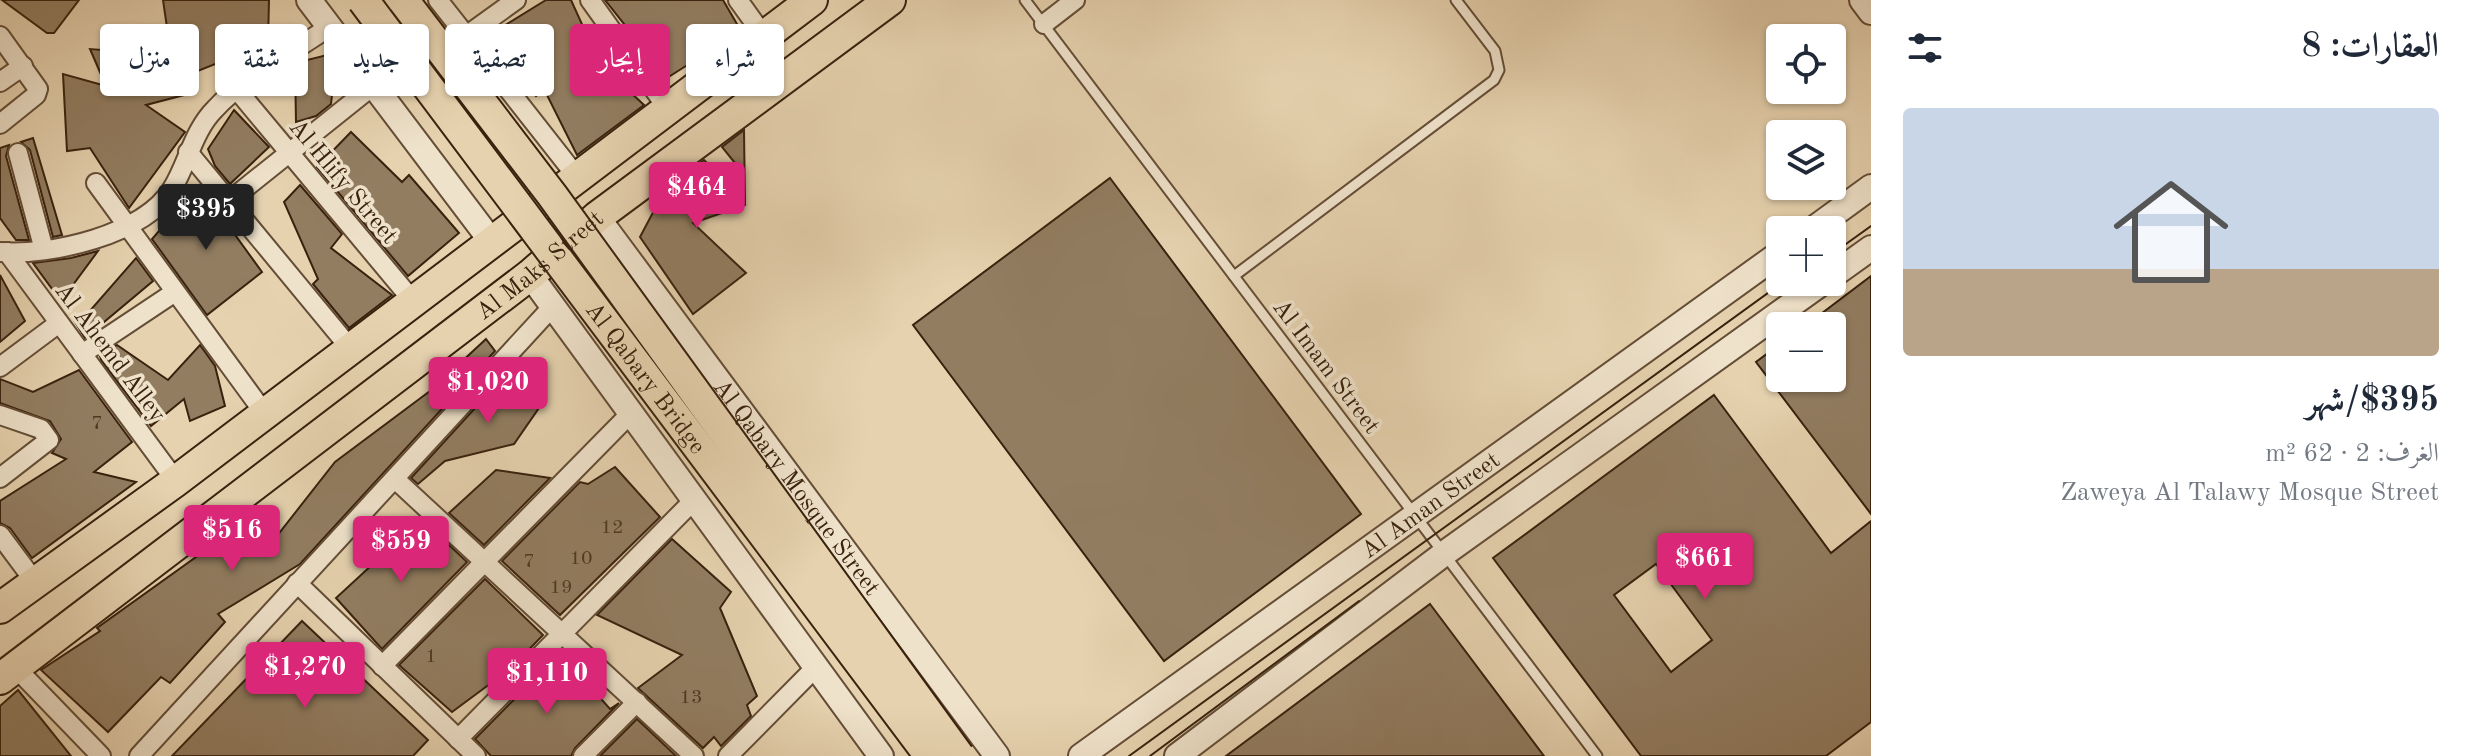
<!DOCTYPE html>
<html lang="ar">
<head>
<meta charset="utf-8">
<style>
	:root { --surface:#fff; --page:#f2f2f3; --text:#1f2937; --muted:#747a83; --line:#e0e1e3; --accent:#db2777 }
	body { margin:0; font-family:"Old Standard TT",Amiri,serif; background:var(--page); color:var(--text); direction:rtl; height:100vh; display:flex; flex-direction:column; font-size:30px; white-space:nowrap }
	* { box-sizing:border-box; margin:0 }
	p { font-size:26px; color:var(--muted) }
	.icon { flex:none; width:44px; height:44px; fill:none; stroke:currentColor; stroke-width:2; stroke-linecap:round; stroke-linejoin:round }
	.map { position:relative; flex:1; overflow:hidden; direction:ltr }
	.sheet { display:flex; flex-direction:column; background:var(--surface); width:600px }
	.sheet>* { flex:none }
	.guide { position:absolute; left:24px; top:24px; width:760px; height:72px; direction:rtl; display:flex; gap:16px }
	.controls { position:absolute; left:1766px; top:24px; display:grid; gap:16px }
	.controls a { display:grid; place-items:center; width:80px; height:80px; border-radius:8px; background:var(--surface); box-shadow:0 2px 6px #0004; font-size:40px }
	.price { position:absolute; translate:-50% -68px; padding:0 18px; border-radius:8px; background:var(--accent); color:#fff; font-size:26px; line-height:52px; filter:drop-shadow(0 2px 4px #0008) }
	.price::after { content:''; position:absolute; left:50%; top:48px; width:24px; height:18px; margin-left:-12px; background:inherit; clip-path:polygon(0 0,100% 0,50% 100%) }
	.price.on { background:#222; color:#fff }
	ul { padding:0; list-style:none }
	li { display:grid; align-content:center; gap:16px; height:424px; padding:0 32px }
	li+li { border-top:2px solid var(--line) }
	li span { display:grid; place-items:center; height:248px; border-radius:8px; color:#555 }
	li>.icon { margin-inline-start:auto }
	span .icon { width:144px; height:144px; fill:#fffc; stroke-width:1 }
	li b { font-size:34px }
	h2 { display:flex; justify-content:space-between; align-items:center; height:96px; padding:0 32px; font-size:34px }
	.tag { padding:0 28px; border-radius:8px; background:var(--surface); box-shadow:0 2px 6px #0004; font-size:28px; line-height:72px }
	.tag.on { background:var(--accent); color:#fff }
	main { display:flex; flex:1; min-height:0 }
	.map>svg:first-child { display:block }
</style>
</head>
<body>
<main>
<section class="sheet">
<h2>العقارات: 8<svg class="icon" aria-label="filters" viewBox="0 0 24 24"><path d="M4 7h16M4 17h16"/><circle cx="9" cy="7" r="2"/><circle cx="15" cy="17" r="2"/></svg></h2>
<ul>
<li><span style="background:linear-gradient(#c9d6e8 65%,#b9a48a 0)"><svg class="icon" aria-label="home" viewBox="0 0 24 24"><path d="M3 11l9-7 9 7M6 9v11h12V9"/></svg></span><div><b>$395/شهر</b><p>الغرف: 2 · 62 m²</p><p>Zaweya Al Talawy Mosque Street</p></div></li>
</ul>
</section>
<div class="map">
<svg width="1871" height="756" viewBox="0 0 1871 756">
	<rect width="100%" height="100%" fill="#e6d2af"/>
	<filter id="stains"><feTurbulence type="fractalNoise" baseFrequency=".0025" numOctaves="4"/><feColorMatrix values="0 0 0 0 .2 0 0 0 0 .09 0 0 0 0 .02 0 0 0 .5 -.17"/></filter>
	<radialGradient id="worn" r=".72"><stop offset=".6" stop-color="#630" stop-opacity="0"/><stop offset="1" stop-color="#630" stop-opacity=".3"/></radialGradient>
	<g fill="#927d61" stroke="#38210d" stroke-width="2" fill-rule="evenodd">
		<polygon points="2,0 79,0 54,33 47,33"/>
		<polygon points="163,0 269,0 268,43 175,80 184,95 146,105 185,132 129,208 90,148 67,151 63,74 106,86 90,49 171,55"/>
		<polygon points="546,0 571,0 600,64 644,105 577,155 544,89 536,96 486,37"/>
		<polygon points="605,0 723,0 741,31 667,78"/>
		<polygon points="331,54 336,60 331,104 316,116 296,122 295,63"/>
		<polygon points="234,110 269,147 230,184 215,166 208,149"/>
		<polygon points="744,130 745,205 693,223 746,273 693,314 640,237 666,188 704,160 726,181 739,168 722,147"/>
		<polygon points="351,132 402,182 409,175 459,233 408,276 317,167"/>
		<polygon points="33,138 62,235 53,237 30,150 21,142"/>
		<polygon points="9,145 6,156 29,240 16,240 0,218 0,148"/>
		<polygon points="1110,178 1361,514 1164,661 913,325"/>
		<polygon points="199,185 262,272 207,315 152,239"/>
		<polygon points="300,185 342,234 331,248 392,295 349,328 313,284 318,279 284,202"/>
		<polygon points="98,251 61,301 33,263 71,258"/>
		<polygon points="136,258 153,281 85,338 72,317 74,314 82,320"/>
		<polygon points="0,275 25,321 0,342"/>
		<polygon points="1871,276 1871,514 1756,362 1780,344 1780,378 1832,378 1832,326 1805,326"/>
		<polygon points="486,339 495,351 300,564 218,614 225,622 170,683 161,677 108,732 41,670 100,631 97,628 196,557 194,554 249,512 269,546 335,462 430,391"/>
		<polygon points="117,345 168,380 200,345 215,366 225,406 190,421 184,399 151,426 101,360 100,356"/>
		<polygon points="511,369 541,405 514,444 445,461 418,484 411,478"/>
		<polygon points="79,370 132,442 94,472 136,482 32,558 10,528 0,523 0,501 66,459 52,453 61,439 50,421 0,403 0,379 33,392"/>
		<path d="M1714,395L1831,553L1871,521V722L1826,756H1641L1493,558ZM1656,564L1712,640L1671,672L1614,595Z"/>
		<polygon points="615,467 660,517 560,615 502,561 580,482 588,484"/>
		<polygon points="496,470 550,478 484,545 449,513"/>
		<polygon points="412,528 425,536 432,529 467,562 382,649 336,598"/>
		<polygon points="672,539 731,592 720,608 757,696 747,705 751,716 721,746 714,737 703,748 638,688 682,655 597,615"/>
		<polygon points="485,579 543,635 510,669 452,712 399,665"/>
		<polygon points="1430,604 1544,756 1226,756"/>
		<polygon points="302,621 428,740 413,756 172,756"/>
		<polygon points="560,653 610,709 619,703 575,748 571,756 491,756 475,739"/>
		<polygon points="18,690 71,756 0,756 0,706"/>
		<polygon points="637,719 676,756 600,756"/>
	</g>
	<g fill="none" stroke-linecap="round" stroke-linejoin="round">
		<g stroke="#644d36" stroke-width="13">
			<g id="service">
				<polyline points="1025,0 1597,756"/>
				<polyline points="1234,276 1494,80 1499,70 1495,51 1456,0"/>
			</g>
		</g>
		<g stroke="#644d36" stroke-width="22">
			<g id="minor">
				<polyline points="438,0 577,177"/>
				<polyline points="590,0 668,109"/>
				<polyline points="738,0 764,36"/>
				<polyline points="1044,24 1075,0"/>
				<polyline points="0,36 38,89 36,95 0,124"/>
				<polyline points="466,36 516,0"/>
				<polyline points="0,82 23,66"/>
				<polyline points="238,91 413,301"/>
				<polyline points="188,152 350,348"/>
				<polyline points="18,153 44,250"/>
				<polyline points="96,183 265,414"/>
				<polyline points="229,201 374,85"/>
				<path d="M0,252C50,256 144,235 172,189C188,163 193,131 215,109C241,80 296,50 329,27"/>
				<polyline points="7,252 176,481"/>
				<polyline points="82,354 175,292"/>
				<polyline points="0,367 59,323"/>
				<polyline points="0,415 41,429 49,440 0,478"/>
				<polyline points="395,479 694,756"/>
				<polyline points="0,535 35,582"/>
				<polyline points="297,583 476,756"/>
				<polyline points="382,666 631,413"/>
				<polyline points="15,667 101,756"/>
				<polyline points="458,739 694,500"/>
				<polyline points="139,756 553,306"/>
				<polyline points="583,756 637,702"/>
				<polyline points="728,756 814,669"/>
			</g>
		</g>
		<g stroke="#644d36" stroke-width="28">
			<g id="tertiary">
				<polyline points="309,0 492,242"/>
				<polyline points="1862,0 1871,12"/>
				<path id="s1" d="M597,217L997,756"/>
				<polyline points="1812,230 1871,187"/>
				<polyline points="530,275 881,756"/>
				<polyline points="1832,276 1871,248"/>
				<path id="s2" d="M1081,756L1780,253"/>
				<polyline points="1177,756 1445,553 1823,282"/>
			</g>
		</g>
		<g stroke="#38210d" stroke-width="34">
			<g id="primary">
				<polyline points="0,608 176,481 812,0"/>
				<path id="s3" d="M0,679L530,275L597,217L890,0"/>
			</g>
		</g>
		<use href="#service" stroke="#efe2cb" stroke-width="9"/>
		<use href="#minor" stroke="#efe2cb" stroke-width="18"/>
		<use href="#tertiary" stroke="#efe2cb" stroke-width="24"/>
		<use href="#primary" stroke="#e6d2af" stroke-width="30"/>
		<g stroke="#38210d" stroke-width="2">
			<polyline points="1832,254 1871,226"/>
			<polyline points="1129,756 1783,282"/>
			<polyline points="1150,756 1359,601"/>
		</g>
		<g stroke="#38210d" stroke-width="34" stroke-linecap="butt">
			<g id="primary-bridge">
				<path id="s4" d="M363,0L930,756"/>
				<polyline points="403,0 552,195 959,756"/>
			</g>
		</g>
		<use href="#primary-bridge" stroke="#e6d2af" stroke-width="30"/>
	</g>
	<g text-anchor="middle" stroke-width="7" stroke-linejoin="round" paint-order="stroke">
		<g font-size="20" fill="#4e3822">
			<text x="97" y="429">7</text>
			<text x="612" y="533">12</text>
			<text x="581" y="564">10</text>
			<text x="529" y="567">7</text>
			<text x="561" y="593">19</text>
			<text x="431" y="662">1</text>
			<text x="691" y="703">13</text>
		</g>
		<g font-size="24" fill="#38210d" stroke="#efe2cb">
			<text transform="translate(344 181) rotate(50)" y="8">Al Hlify Street</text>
			<text dy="8" stroke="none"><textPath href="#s3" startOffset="680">Al Maks Street</textPath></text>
			<text transform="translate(111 352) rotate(53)" y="8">Al Ahemd Alley</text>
			<text transform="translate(1327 366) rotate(53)" y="8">Al Imam Street</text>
			<text dy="8" stroke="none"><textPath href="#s4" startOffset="472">Al Qabary Bridge</textPath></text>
			<text dy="8" stroke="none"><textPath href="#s1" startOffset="336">Al Qabary Mosque Street</textPath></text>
			<text dy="8" stroke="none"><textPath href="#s2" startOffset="430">Al Aman Street</textPath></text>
		</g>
	</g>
	<rect width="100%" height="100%" filter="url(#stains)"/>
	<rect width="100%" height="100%" fill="url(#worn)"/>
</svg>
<div class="controls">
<a><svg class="icon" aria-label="locate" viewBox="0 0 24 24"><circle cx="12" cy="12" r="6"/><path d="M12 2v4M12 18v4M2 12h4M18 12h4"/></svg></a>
<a><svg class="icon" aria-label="layers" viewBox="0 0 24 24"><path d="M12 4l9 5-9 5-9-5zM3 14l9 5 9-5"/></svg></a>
<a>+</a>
<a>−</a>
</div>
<b class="price" style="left:697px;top:230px">$464</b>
<b class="price on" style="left:206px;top:252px">$395</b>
<b class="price" style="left:488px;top:425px">$1,020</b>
<b class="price" style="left:232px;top:573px">$516</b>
<b class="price" style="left:401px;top:584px">$559</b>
<b class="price" style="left:1705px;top:601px">$661</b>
<b class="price" style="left:305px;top:710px">$1,270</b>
<b class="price" style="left:547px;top:716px">$1,110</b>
<div class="guide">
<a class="tag">شراء</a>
<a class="tag on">إيجار</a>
<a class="tag">تصفية</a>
<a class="tag">جديد</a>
<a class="tag">شقة</a>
<a class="tag">منزل</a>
</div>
</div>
</main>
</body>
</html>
